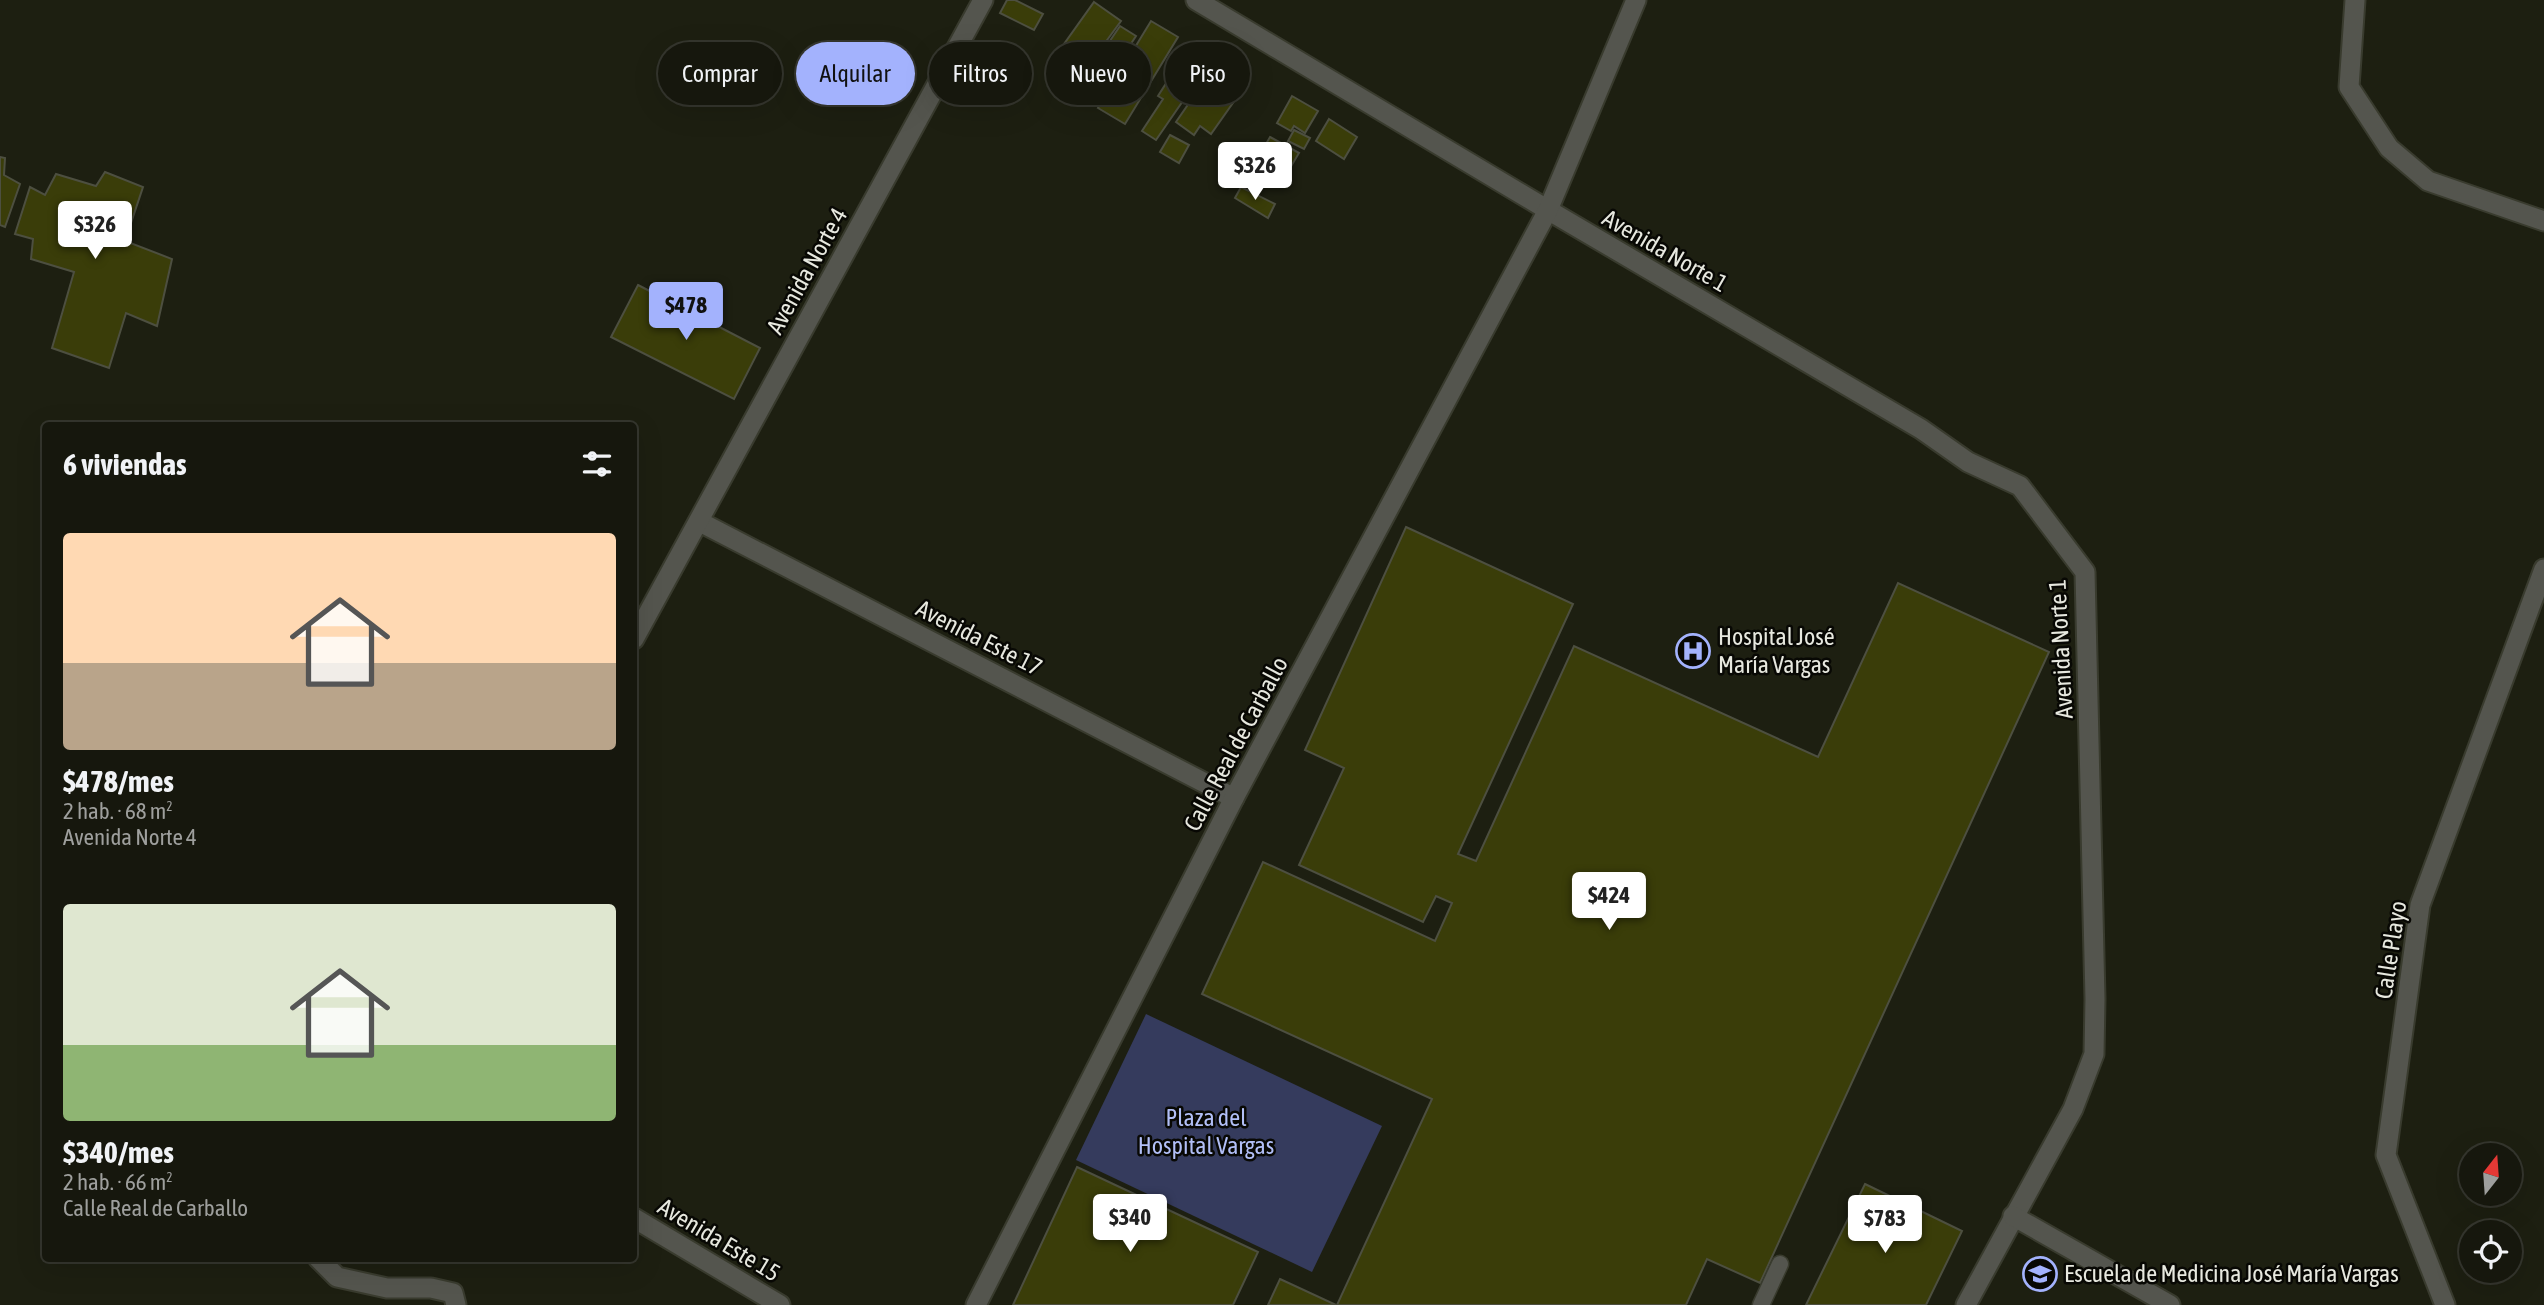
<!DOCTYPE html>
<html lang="es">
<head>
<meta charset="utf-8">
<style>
	:root { --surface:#16170d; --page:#1f2016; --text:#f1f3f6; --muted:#9e9f9d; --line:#35362e; --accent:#a3b2fd }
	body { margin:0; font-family:"Asap Condensed",sans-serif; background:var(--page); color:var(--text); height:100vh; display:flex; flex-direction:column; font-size:26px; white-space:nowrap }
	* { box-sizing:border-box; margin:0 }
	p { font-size:23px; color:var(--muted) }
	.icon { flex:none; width:38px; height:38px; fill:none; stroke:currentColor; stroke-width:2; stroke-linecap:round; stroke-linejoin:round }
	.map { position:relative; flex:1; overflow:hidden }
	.sheet { position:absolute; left:42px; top:422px; width:595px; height:840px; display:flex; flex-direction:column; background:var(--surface); border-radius:7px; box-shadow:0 7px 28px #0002,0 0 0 2px var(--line) }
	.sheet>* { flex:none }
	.hud { position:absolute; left:658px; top:42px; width:665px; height:63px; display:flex; gap:14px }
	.needle { width:46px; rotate:17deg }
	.buttons { position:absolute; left:2459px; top:1143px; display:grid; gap:14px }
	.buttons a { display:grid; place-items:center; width:63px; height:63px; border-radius:50%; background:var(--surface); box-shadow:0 7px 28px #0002,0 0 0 2px var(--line); font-size:35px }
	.price { position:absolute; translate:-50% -60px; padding:0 16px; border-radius:7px; background:#fff; color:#222; font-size:23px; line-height:46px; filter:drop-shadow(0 2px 4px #0008) }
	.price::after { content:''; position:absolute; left:50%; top:42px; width:21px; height:16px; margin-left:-10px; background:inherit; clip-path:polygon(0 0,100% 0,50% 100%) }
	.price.on { background:var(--accent); color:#111 }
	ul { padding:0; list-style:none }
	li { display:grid; align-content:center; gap:14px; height:371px; padding:0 21px }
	li span { display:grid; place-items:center; height:217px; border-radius:7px; color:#555 }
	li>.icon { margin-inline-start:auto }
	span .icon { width:126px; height:126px; fill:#fffc; stroke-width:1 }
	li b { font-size:30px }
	h2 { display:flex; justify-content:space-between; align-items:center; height:84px; padding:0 21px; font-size:30px }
	.pill { padding:0 24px; border-radius:32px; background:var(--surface); box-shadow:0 7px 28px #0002,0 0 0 2px var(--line); font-size:24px; line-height:63px }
	.pill.on { background:var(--accent); color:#111 }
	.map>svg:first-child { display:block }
</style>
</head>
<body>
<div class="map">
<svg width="2544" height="1305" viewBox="0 0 2544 1305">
	<rect width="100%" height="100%" fill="#1d1f11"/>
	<polygon fill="#353b5d" points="1146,1014 1382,1126 1312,1272 1076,1160"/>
	<g fill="#3a3d09" stroke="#4d4f40" stroke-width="2">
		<polygon points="1007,0 1015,0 1043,14 1034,30 1000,13"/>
		<polygon points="1094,2 1121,21 1091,62 1064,44"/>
		<polygon points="1151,21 1178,37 1125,124 1098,108"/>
		<polygon points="1120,26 1136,36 1117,65 1101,54"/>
		<polygon points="1058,50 1096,71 1088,87 1081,84 1078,87 1047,71"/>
		<polygon points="1181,57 1207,74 1197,89 1171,72"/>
		<polygon points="1205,80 1235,100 1211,134 1200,126 1194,135 1176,122"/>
		<polygon points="1167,82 1187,95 1156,140 1142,131 1163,99 1158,96"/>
		<polygon points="1292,96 1318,111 1305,133 1294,126 1291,131 1277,123"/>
		<polygon points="1329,119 1357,137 1344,159 1316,141"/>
		<polygon points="1294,130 1310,138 1304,149 1288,141"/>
		<polygon points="1170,135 1189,145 1179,163 1160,152"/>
		<polygon points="1270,137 1299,153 1280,185 1251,170"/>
		<polygon points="0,157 5,158 4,175 20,184 5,227 0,225"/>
		<polygon points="105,172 143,187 125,241 172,259 157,326 126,313 109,368 52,348 74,272 31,259 33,239 15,234 30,187 45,195 56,174 96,186"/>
		<polygon points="1241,187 1275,204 1268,218 1235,198"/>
		<polygon points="638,285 760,348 734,399 611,337"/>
		<polygon points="1406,527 1573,604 1458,854 1476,861 1574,646 1818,757 1898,583 2049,652 1760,1283 1707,1259 1686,1305 1337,1305 1432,1099 1202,994 1263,862 1435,941 1452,903 1436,896 1423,922 1299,865 1344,768 1305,750"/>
		<polygon points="1077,1167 1258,1252 1233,1305 1013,1305"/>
		<polygon points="1865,1184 1962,1231 1926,1305 1806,1305"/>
		<polygon points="1280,1279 1336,1305 1268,1305"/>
	</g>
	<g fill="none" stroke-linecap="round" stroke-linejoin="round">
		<g stroke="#393b2e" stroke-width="19">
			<polyline id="service" points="1761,1305 1780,1264"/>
		</g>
		<g stroke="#393b2e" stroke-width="23">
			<g id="minor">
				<polyline points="1196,0 1548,210 1921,429 1968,462 2020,486 2085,572 2095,999 2094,1054 2073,1109 1966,1305"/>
				<polyline points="2355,0 2349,87 2389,148 2428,181 2544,221"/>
				<polyline points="700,522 1234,798"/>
				<polyline points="634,639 983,0"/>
				<polyline points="2013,1216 2170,1305"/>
				<polyline points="634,1218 780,1305"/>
				<polyline points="318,1258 337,1277 387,1288 431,1288 453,1293 456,1305"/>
				<polyline points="976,1305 1234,798 1548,210 1636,0"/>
				<polyline points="2445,1305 2386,1155 2420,905 2544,569"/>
			</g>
		</g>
		<use href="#service" stroke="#54554e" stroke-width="16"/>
		<use href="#minor" stroke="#54554e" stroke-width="19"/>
	</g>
	<defs>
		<g id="hospital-ring" transform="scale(1.75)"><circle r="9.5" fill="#080804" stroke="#a3b2fd" stroke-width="1.5"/><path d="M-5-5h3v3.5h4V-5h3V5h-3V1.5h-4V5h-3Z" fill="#a3b2fd"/></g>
		<g id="university-ring" transform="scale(1.75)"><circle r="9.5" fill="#080804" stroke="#a3b2fd" stroke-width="1.5"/><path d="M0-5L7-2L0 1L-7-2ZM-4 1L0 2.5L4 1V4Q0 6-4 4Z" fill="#a3b2fd"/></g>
	</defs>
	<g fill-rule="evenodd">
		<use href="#hospital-ring" x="1693" y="651"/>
		<use href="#university-ring" x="2040" y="1274"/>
	</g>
	<g text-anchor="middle" stroke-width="5" stroke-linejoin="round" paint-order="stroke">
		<g font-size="24" fill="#e7e8df" stroke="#080804">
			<text transform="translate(1665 251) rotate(30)" y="8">Avenida Norte 1</text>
			<text transform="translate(807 271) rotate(-61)" y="8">Avenida Norte 4</text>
			<text transform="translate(979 638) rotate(27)" y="8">Avenida Este 17</text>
			<text transform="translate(2061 649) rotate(-93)" y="8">Avenida Norte 1</text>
			<text transform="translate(1236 744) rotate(-62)" y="8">Calle Real de Carballo</text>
			<text transform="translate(2391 950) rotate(-81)" y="8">Calle Playo</text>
			<text transform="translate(719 1240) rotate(31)" y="8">Avenida Este 15</text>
		</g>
		<g font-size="24" fill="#e7e8df" stroke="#080804" text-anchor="start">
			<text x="1718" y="645">Hospital José<tspan x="1718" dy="28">María Vargas</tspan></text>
			<text x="2064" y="1282">Escuela de Medicina José María Vargas</text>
		</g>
		<g font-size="24" fill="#b2bff7" stroke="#080804">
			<text x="1206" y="1126">Plaza del<tspan x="1206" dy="28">Hospital Vargas</tspan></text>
		</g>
	</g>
</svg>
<div class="buttons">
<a><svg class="needle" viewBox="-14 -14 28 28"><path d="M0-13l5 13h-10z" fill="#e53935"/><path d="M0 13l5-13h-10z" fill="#9e9f9d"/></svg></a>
<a><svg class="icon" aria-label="locate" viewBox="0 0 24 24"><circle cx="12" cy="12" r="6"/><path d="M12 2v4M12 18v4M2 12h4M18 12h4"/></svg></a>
</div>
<b class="price" style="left:1255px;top:202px">$326</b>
<b class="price" style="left:95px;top:261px">$326</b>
<b class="price on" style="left:686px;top:342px">$478</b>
<b class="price" style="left:1609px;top:932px">$424</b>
<b class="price" style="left:1130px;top:1254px">$340</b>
<b class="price" style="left:1885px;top:1255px">$783</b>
<div class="hud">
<a class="pill">Comprar</a>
<a class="pill on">Alquilar</a>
<a class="pill">Filtros</a>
<a class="pill">Nuevo</a>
<a class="pill">Piso</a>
</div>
<section class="sheet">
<h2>6 viviendas<svg class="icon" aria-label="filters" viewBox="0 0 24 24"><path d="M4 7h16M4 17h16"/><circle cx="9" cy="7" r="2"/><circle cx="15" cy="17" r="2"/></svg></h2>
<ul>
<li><span style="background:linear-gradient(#ffd9b3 60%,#b9a48a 0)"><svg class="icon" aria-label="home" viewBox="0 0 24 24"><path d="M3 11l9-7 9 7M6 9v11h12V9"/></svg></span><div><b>$478/mes</b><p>2 hab. · 68 m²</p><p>Avenida Norte 4</p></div></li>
<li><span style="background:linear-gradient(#dfe7d0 65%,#8fb573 0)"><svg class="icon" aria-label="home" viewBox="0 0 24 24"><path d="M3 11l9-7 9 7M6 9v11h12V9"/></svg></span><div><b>$340/mes</b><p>2 hab. · 66 m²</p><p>Calle Real de Carballo</p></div></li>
</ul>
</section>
</div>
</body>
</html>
